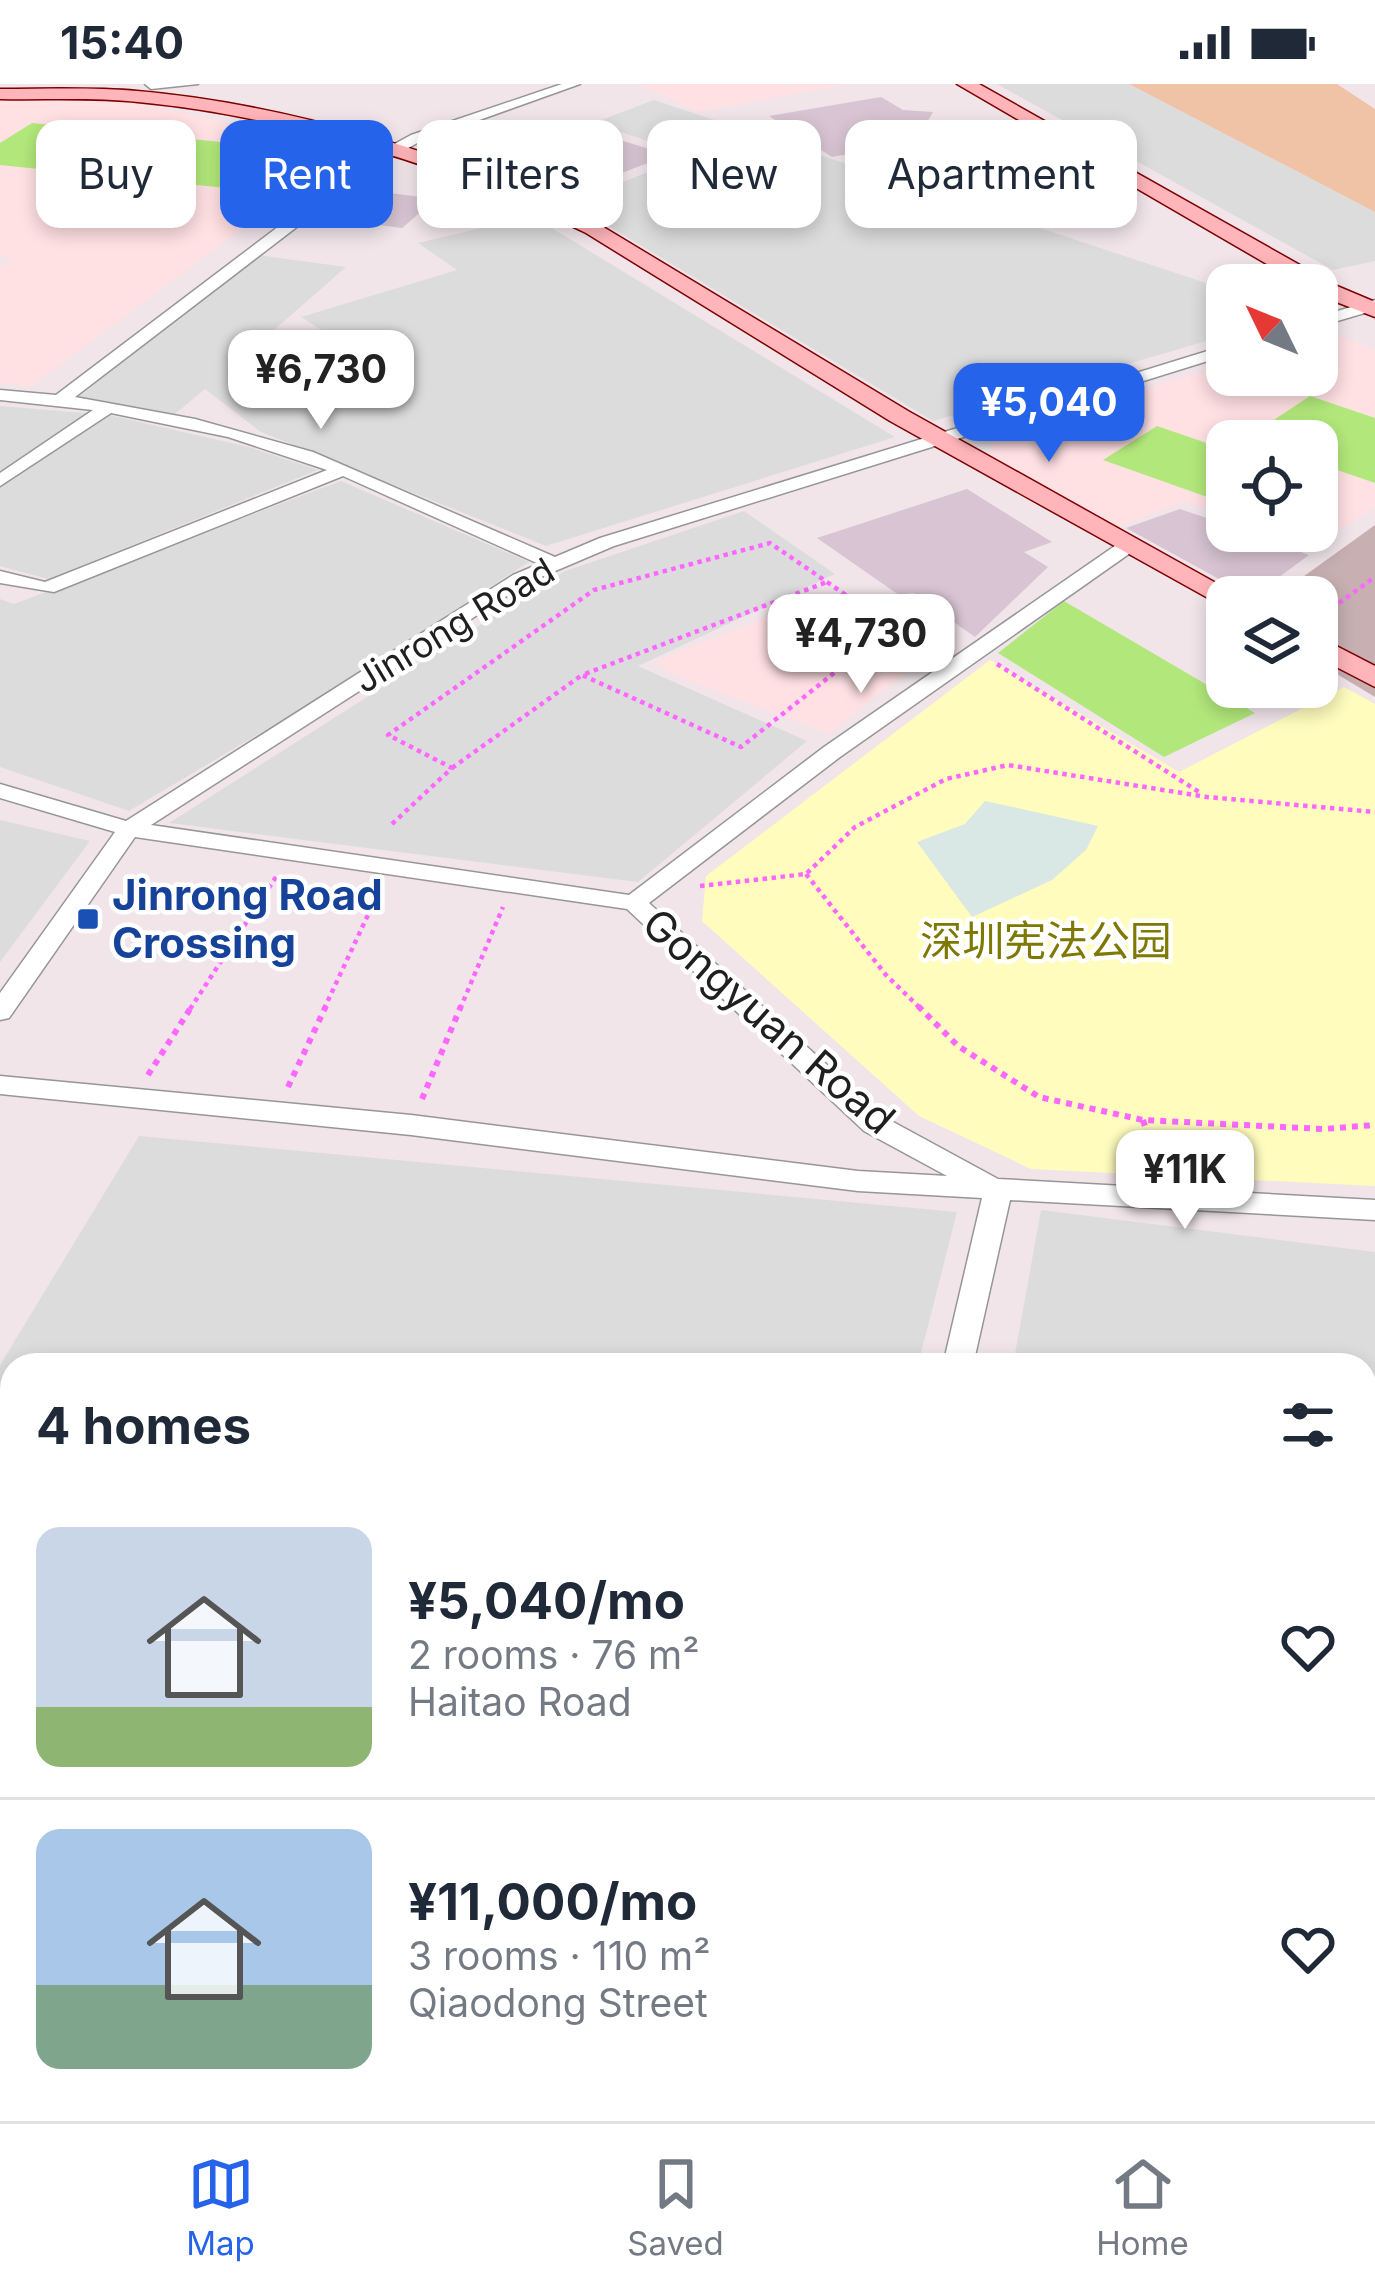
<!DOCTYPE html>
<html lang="en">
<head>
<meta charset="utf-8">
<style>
	:root { --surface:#fff; --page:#f6f6f7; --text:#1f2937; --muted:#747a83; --line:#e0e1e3; --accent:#2563eb }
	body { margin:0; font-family:Inter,"Noto Sans SC",sans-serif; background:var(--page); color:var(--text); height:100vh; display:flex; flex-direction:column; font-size:45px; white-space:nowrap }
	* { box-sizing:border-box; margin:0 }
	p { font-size:39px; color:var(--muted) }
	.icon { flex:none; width:66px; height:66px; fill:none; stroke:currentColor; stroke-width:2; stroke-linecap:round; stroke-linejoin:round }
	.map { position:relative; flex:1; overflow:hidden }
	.side { position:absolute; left:0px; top:1269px; width:1377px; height:768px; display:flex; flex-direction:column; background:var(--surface); border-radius:36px 36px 0 0; box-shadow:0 6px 18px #0003 }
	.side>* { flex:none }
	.guide { position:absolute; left:36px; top:36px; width:1305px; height:108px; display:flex; gap:24px }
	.needle { width:78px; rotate:313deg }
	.buttons { position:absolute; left:1206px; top:180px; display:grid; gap:24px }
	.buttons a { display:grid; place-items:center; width:132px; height:132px; border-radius:24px; background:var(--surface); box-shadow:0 6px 18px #0003; font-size:60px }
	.price { position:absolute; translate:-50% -102px; padding:0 27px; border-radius:24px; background:#fff; color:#222; font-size:39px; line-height:78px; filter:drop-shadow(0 3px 6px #0008) }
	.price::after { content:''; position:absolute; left:50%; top:72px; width:36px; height:27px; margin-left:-18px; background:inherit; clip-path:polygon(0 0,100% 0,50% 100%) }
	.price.active { background:var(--accent); color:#fff }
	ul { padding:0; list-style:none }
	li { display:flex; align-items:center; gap:36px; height:300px; padding:0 36px }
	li+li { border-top:3px solid var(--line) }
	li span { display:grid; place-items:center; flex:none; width:336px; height:240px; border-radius:24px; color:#555 }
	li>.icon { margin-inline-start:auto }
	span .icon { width:144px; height:144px; fill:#fffc; stroke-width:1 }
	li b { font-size:51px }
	h2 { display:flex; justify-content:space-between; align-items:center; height:144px; padding:0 36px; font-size:51px }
	.pill { padding:0 42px; border-radius:24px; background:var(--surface); box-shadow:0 6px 18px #0003; font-size:42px; line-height:108px }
	.pill.active { background:var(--accent); color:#fff }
	.status { display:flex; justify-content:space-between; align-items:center; height:84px; padding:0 60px; background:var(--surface); direction:ltr }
	.status svg { height:33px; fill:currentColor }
	.tabs { display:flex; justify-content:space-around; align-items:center; height:168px; border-top:3px solid var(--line); background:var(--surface); font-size:33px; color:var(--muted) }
	.tabs a { display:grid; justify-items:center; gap:6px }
	.tabs .active { color:var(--accent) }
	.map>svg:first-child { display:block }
</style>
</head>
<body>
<div class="status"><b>15:40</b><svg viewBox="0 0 49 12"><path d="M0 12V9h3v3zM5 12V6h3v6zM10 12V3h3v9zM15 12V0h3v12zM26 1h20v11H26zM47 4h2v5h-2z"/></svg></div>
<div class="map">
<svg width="1375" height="2037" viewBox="0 0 1375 2037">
	<rect width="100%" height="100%" fill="#f1e5ea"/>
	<g fill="#dddcdd">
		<polygon points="997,0 1129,0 1375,128 1375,177 1333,186"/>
		<polygon points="654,16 1227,206 1227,251 933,337 570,119 691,71 593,39"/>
		<polygon points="532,132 895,353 546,462 261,348 205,305 175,330 76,315 257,171 346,183 235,280 337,256 301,233 457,186 418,159"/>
		<polygon points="0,322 109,331 249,363 318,386 48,495 0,482"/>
		<polygon points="341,397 529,478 319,614 129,727 0,683 0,515 14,520"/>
		<polygon points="744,427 835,490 638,582 807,657 638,798 169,739 565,487"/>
		<polygon points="0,736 90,757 0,878"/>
		<polygon points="139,1052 957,1128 918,1281 12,1281 12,1473 0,1472 0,1281"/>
		<polygon points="1041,1126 1375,1168 1375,1677 1365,1677 1365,1281 1013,1281"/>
		<polygon points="0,1826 12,1827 12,2025 927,2025 927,2037 0,2037"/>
	</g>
	<g fill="#ffe0e3">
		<polygon points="639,0 846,0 698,28"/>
		<polygon points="0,16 129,17 347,66 30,303 0,299 0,185 13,175 0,172"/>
		<polygon points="1330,248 1375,266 1375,424 1313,462 1270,447 1317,447 1317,357 1227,357 1227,432 1185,417 1117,443 989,372 997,350 1227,280 1227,291 1317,291 1317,252"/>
		<polygon points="826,510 934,566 829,650 669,589 655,577"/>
	</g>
	<polygon fill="#c7afb2" points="1375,441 1375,613 1317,578 1317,513 1275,513"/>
	<polygon fill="#f0c2a6" points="1129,0 1337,0 1375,25 1375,128"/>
	<polygon fill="#fffcbe" points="990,576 1179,688 1344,603 1375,620 1375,1102 1031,1085 919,1032 702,837 706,792"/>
	<g fill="#b2e87b">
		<polygon points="32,39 282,64 236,105 0,81 0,59"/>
		<polygon points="1310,312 1375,334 1375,399 1317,379 1317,357 1245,355"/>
		<polygon points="1157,342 1227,366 1227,420 1103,376"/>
		<polygon points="1064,517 1255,629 1164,673 998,569"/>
	</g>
	<polygon fill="#d9e7e5" points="985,717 1098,742 1086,766 1052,796 972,833 917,758 965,740"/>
	<g fill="#d8c4d2">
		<polygon points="881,13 903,26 933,28 926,40 948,53 832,73 769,32"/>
		<polygon points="620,56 669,71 566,110 477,79"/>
		<polygon points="390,109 436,115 402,144 355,138"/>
		<polygon points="967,405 1052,458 1024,468 1048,483 975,553 913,509 899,511 817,454"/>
		<polygon points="1180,425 1227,441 1227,447 1243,447 1309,471 1252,513 1126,444"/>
	</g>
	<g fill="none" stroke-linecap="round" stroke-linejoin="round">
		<g stroke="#969696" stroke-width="3">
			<g id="street">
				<polygon points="145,0 198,0 151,5"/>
				<polygon points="562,0 580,0 421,57 379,80 75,313 195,335 313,368 555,473 600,454 1227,261 1227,271 614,462 527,499 151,741 629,811 824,663 1122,457 1136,457 1136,465 840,673 649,819 884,1033 998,1095 1375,1116 1375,1136 1010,1116 973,1281 943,1281 982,1114 858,1107 411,1051 0,1010 0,992 411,1031 858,1087 947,1092 864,1047 627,825 135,753 9,934 0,936 0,909 115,748 0,714 0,700 126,737 513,491 539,480 343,392 54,508 0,499 0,487 45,498 327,386 228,353 111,329 0,402 0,389 93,326 0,316 0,306 56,311 369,74 411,51"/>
				<polygon points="1375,216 1375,226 1317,243 1317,233"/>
			</g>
		</g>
		<g stroke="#7d0002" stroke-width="3">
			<g id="secondary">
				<polygon points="957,0 979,0 1337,202 1375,218 1375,233 1321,212 1317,201 1303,201"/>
				<path d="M0,5C45,5 92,3 137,7C289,20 464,73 600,141L908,327L1241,513H1227V522L1217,519L890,337L586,149C453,83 286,32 138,18C93,13 45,16 0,15Z"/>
				<polygon points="1317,552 1375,582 1375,603 1317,573"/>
				<rect x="0" y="1639" width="12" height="48"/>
				<polygon points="0,1711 12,1712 12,1764 0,1763"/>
				<rect x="1365" y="1740" width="10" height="52"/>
				<polygon points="1365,1803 1375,1804 1375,1860 1365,1859"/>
			</g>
		</g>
		<g stroke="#fc68ff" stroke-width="4.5" stroke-dasharray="4.5 4.5" stroke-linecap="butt">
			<polygon points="827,498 892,543 741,663 582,591"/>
			<polyline points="1317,535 1375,493"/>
			<polyline points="997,580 1199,708"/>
			<polyline points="452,684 582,591"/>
			<polyline points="392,740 452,684 388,651 594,506 770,459 827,498"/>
			<polyline points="806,790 886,891 921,925"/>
			<polyline points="700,802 806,790 855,743 946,695 1008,681 1207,713 1375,728"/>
			<polyline points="190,925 276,793"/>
			<polyline points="324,925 381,803"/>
			<polyline points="460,925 503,823"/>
		</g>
		<g stroke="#fc68ff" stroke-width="6" stroke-dasharray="6 6" stroke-linecap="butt">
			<polyline points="918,922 958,962 1039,1013 1143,1036 1323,1045 1375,1041"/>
			<polyline points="148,991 192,922"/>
			<polyline points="288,1003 326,922"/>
			<polyline points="422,1015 461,922"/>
			<polyline points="1143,1036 1160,1089"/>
		</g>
		<use href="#street" fill="#fff" fill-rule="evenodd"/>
		<use href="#secondary" fill="#ffb5ba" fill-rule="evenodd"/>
	</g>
	<rect fill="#1a4fb4" stroke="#fff" stroke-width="4.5" x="76" y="823" width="24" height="24" rx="6"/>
	<g text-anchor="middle" stroke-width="9" stroke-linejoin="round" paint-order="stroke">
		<g font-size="36" fill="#1f1f1f" stroke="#fff">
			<text transform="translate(454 541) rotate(-31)" y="13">Jinrong Road</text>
		</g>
		<g font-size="42" font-weight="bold" fill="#164399" stroke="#fff" text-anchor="start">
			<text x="112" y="826">Jinrong Road<tspan x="112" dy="48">Crossing</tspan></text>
		</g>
		<g font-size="42" fill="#7e7902" stroke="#fff">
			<text x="1046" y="872">深圳宪法公园</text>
		</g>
		<g font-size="42" fill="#1f1f1f" stroke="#fff">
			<text transform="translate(769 937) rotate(41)" y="15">Gongyuan Road</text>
		</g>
	</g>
</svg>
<div class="buttons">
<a><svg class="needle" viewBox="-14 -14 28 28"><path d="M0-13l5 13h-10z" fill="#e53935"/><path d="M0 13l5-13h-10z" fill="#747a83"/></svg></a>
<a><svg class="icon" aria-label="locate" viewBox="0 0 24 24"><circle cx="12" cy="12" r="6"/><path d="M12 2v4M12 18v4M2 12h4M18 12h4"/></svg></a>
<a><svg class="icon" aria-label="layers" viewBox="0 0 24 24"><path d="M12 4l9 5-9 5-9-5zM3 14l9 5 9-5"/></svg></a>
</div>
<b class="price" style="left:321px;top:348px">¥6,730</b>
<b class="price active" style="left:1049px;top:381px">¥5,040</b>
<b class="price" style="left:861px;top:612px">¥4,730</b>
<b class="price" style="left:1185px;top:1148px">¥11K</b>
<div class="guide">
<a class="pill">Buy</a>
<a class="pill active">Rent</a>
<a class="pill">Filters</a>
<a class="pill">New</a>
<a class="pill">Apartment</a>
</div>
<section class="side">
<h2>4 homes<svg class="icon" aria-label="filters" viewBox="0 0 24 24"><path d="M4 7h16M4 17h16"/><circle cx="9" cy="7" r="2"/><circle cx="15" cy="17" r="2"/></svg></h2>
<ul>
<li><span style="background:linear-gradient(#c9d6e8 75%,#8fb573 0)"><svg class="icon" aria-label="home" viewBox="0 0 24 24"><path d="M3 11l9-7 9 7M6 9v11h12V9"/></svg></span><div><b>¥5,040/mo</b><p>2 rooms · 76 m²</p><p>Haitao Road</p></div><svg class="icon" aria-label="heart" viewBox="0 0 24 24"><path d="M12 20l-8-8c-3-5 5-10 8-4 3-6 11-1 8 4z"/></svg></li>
<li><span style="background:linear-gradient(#a9c7e8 65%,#7fa58c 0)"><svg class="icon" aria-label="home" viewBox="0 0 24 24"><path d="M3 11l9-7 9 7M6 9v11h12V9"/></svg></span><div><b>¥11,000/mo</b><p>3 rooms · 110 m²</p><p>Qiaodong Street</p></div><svg class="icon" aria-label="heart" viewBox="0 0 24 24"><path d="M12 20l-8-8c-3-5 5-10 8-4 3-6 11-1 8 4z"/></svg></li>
</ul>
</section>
</div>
<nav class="tabs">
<a class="active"><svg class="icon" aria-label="map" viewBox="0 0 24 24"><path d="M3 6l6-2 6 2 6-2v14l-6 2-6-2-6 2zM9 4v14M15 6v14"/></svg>Map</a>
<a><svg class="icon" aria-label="saved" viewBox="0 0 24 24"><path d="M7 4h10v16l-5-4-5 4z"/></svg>Saved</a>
<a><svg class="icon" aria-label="home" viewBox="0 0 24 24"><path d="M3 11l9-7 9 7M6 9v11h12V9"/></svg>Home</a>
</nav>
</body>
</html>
